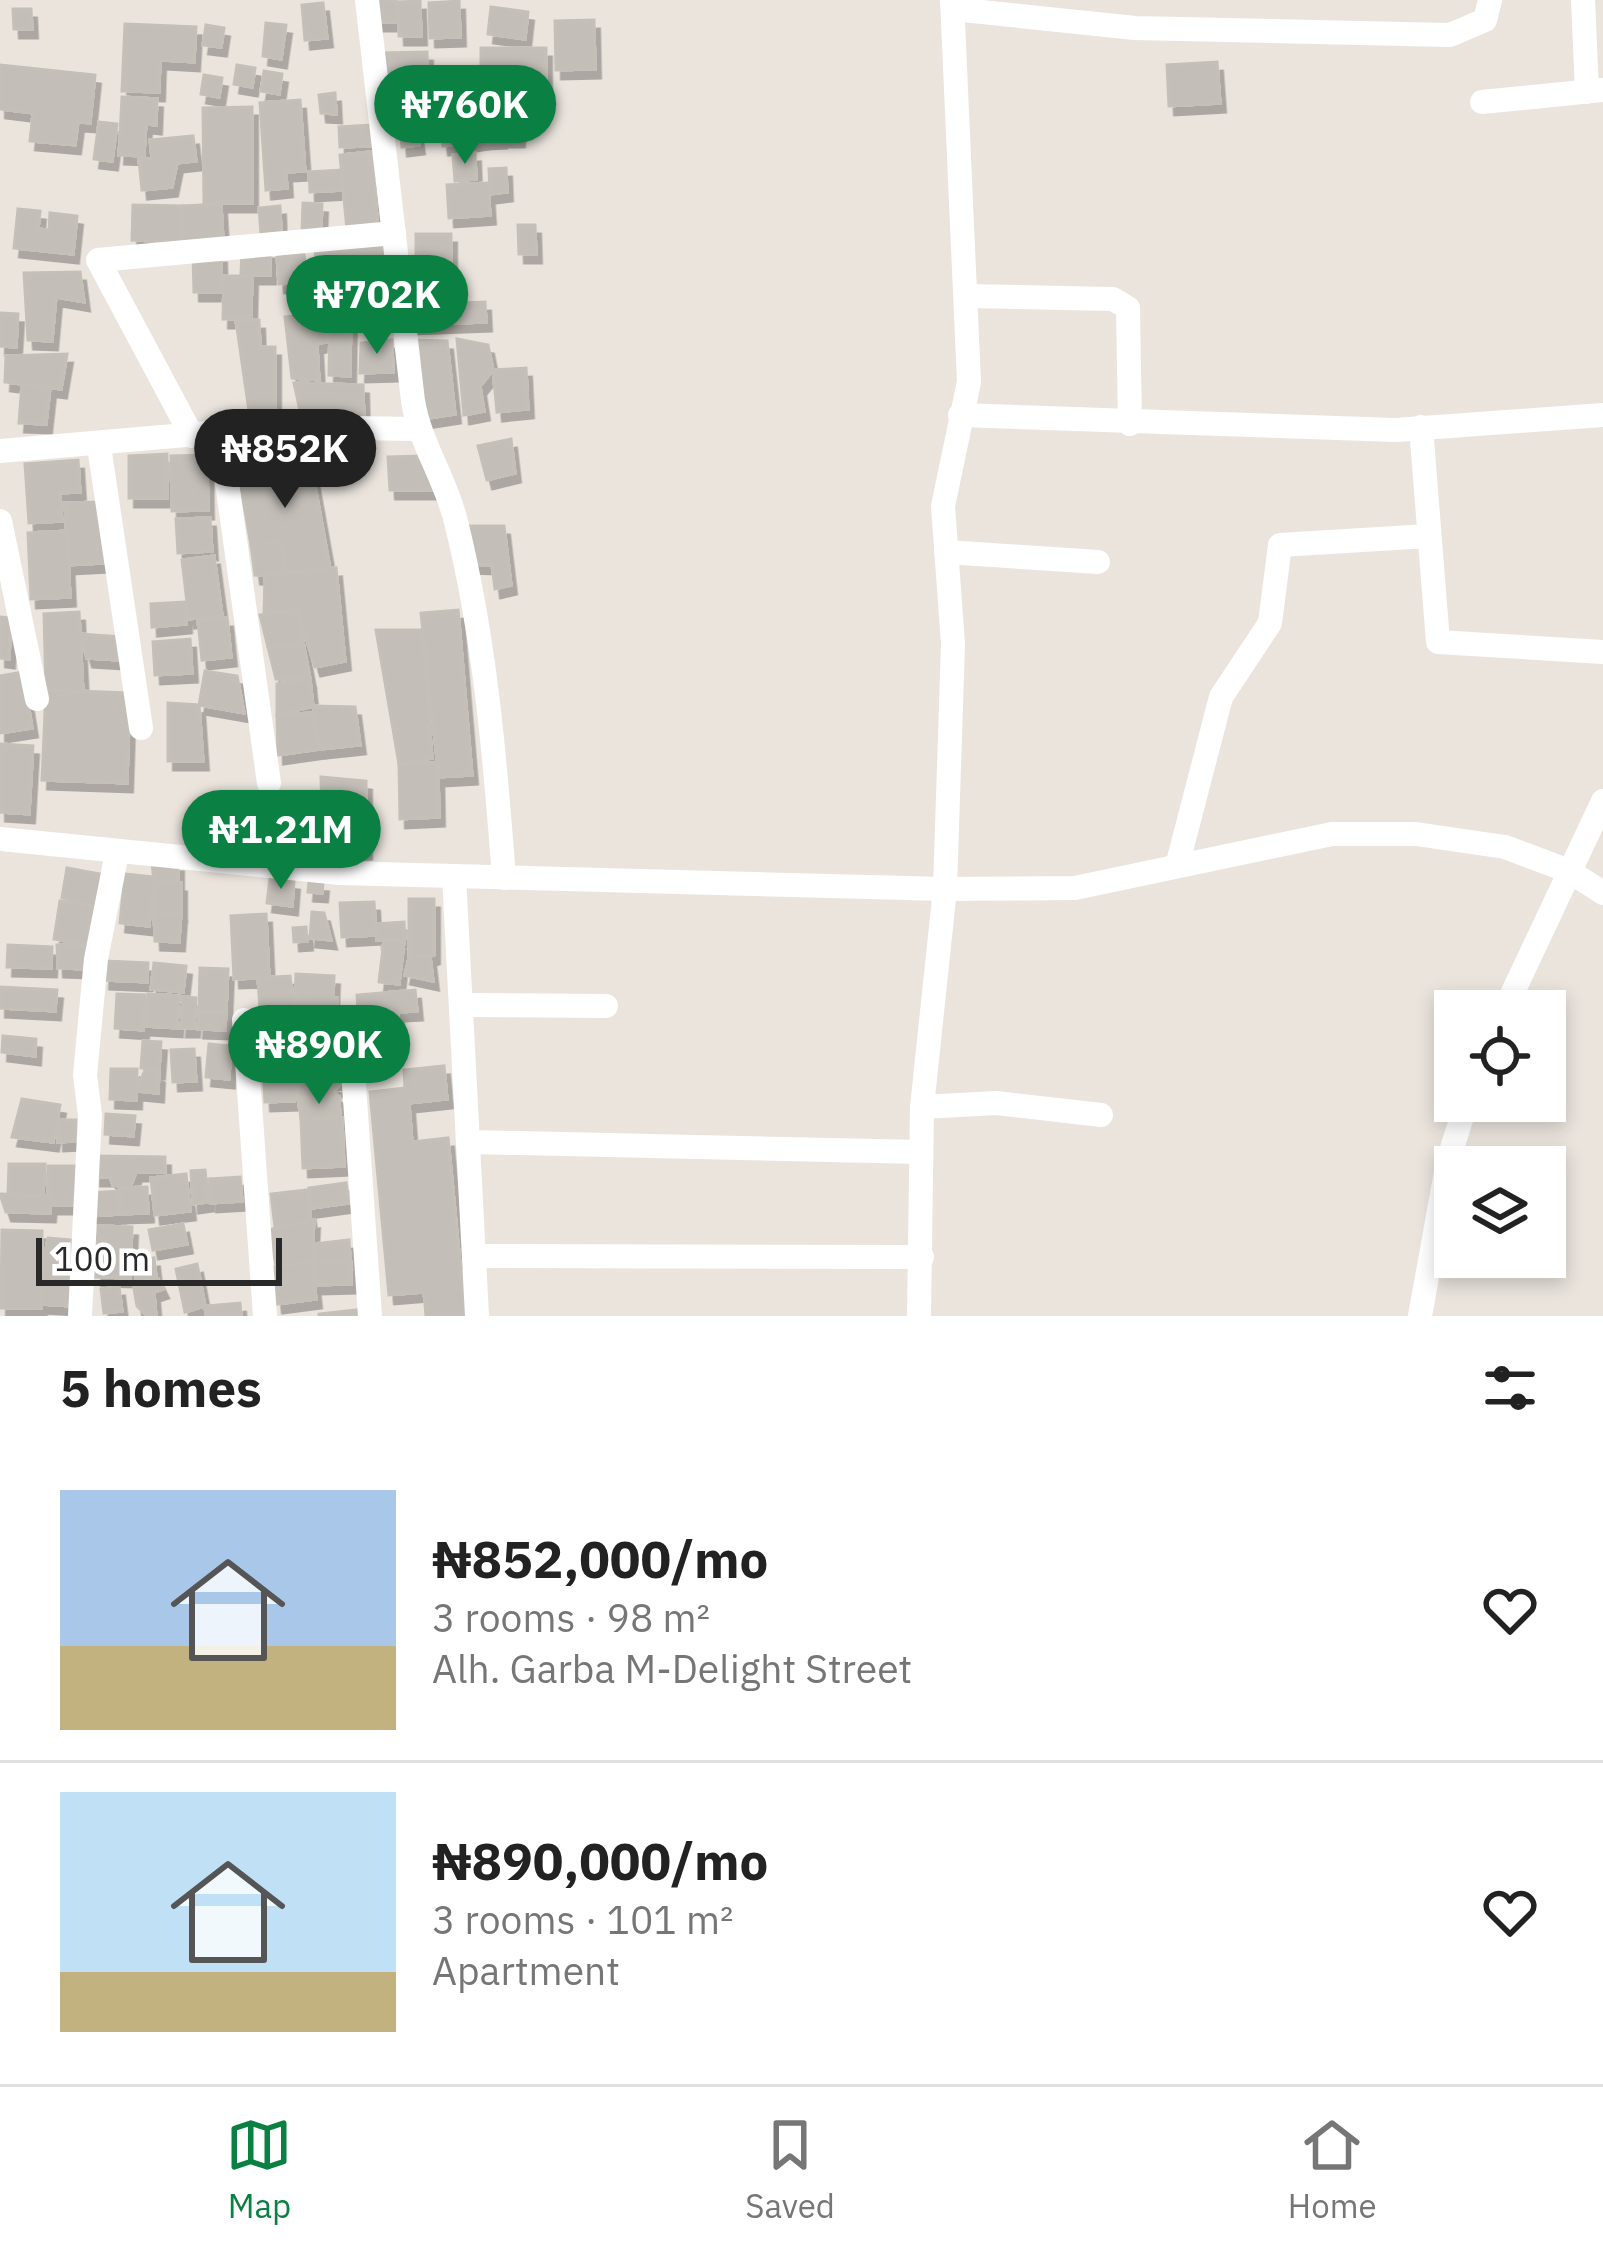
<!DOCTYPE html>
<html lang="en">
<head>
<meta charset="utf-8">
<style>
	:root { --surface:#fff; --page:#f6f6f6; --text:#222; --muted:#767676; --line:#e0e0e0; --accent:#0b8043 }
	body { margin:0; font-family:"IBM Plex Sans",sans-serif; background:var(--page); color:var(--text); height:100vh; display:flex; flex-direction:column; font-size:45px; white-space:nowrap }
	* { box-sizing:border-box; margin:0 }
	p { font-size:39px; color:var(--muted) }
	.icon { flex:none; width:66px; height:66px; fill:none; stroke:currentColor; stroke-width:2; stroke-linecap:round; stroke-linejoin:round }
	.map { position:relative; height:1316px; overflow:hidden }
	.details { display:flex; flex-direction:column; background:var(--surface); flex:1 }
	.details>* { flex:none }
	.fabs { position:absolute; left:1434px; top:990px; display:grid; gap:24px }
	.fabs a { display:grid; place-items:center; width:132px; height:132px; border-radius:0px; background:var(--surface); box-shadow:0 6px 18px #0003; font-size:60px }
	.scale { position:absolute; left:36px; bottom:30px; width:246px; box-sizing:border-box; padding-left:12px; border:6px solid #292929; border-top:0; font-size:33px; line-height:42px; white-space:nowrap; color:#292929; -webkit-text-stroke:9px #fff; paint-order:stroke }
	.price { position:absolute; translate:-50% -102px; padding:0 27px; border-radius:42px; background:var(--accent); color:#fff; font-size:39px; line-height:78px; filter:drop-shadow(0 3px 6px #0008) }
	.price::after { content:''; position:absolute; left:50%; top:72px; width:36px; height:27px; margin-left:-18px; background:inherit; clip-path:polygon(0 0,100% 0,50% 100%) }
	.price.on { background:#222; color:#fff }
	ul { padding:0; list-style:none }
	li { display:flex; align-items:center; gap:36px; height:300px; padding:0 60px }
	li+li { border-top:3px solid var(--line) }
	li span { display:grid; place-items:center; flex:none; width:336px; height:240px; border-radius:0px; color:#555 }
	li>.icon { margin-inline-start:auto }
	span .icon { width:144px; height:144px; fill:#fffc; stroke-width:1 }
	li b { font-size:51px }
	h2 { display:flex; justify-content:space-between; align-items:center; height:144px; padding:0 60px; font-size:51px }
	.menu { display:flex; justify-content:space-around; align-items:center; height:168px; border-top:3px solid var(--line); background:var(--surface); font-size:33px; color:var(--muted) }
	.menu a { display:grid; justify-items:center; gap:6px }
	.menu .on { color:var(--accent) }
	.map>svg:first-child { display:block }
</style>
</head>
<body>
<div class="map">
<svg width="1603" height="1316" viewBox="0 0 1603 1316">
	<defs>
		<filter id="shadow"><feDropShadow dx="5.5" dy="9" stdDeviation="0" flood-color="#0004"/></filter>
	</defs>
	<rect width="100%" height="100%" fill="#eae4dd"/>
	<g fill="#c3beb8" stroke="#c5c0b7" stroke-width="3" filter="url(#shadow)">
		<polygon points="374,0 396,0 398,22 377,22"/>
		<polygon points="420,1 421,36 399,36 398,2"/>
		<polygon points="459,1 460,37 430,38 429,3"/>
		<polygon points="323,3 327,38 305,40 302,5"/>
		<polygon points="491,7 528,12 525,39 488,34"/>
		<polygon points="13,9 31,9 32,29 14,29"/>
		<polygon points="594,20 595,69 556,70 555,21"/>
		<polygon points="266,23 286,25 281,59 263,56"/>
		<polygon points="125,24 196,27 194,62 160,60 159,92 122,91"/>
		<polygon points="206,25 224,28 221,47 203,45"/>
		<polygon points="481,48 546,48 546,78 515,78 515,96 481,96"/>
		<polygon points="427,52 428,87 382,88 381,53"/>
		<polygon points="1217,62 1220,103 1169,106 1167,65"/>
		<polygon points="0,65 95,75 90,123 78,122 75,145 30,141 33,113 0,109"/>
		<polygon points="237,65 255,68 252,87 234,84"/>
		<polygon points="264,71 282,74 279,94 261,91"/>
		<polygon points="204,75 222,78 219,97 201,94"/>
		<polygon points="335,93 336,114 321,113 319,95"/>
		<polygon points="122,97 157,99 156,125 146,124 144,156 119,155"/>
		<polygon points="300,100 305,171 286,172 287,188 266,190 260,103"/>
		<polygon points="501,103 533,103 533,118 520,118 519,138 502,138"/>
		<polygon points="499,104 501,139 483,140 482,105"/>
		<polygon points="252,107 252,203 204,203 203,108"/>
		<polygon points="478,112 483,140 465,143 461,115"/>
		<polygon points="456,115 459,144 443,146 439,117"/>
		<polygon points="415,117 419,145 402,147 399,119"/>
		<polygon points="99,122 117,124 112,161 94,159"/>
		<polygon points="371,125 372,146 340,147 339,127"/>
		<polygon points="193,136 196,161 177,163 172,187 142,190 139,160 152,159 150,140"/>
		<polygon points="371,152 378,227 347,230 340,155"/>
		<polygon points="475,153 476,179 455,181 453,155"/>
		<polygon points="506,168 507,192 490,194 489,169"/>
		<polygon points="342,170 343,190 310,192 309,172"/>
		<polygon points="488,183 490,215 449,218 447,185"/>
		<polygon points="303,203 322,204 321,231 302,231"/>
		<polygon points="221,204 223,239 183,241 183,206"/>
		<polygon points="133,205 183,206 182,242 132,240"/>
		<polygon points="280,206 281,232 261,234 259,208"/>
		<polygon points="18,209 40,211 38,229 49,230 50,213 77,216 73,254 14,248"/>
		<polygon points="518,225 535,225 536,254 519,254"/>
		<polygon points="416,234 451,234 451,265 416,264"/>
		<polygon points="385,241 387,270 316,273 315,244"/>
		<polygon points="242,250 270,250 270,275 241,275"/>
		<polygon points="221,254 222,292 194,292 193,255"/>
		<polygon points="304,254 307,282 279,284 277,257"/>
		<polygon points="80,272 84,302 56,297 52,341 28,340 24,273"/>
		<polygon points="224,276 252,276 251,319 223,319"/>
		<polygon points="435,277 436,304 485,302 486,322 407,325 405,279"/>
		<polygon points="385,279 387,301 346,304 345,282"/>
		<polygon points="0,313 18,314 16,347 0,346"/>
		<polygon points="325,314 326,342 317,344 319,380 292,378 285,317"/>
		<polygon points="330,317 351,318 350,376 329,375"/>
		<polygon points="259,320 260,347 275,347 275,421 250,418 236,321"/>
		<polygon points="457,339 488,345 493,370 480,386 484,411 464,415"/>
		<polygon points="392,340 393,372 360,373 361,343"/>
		<polygon points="407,340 447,341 455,414 423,419"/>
		<polygon points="67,354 61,389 5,382 6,356"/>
		<polygon points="526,368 528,409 497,412 493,370"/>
		<polygon points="294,383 363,385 364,421 302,420"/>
		<polygon points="22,384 50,388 46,424 19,423"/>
		<polygon points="511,439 515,473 487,480 478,446"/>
		<polygon points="167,454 167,498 129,498 129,456"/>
		<polygon points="207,455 208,510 172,511 171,456"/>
		<polygon points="423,456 433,490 390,490 388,457"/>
		<polygon points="310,458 330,569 286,577 282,542 251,545 236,459"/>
		<polygon points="78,460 80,492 60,493 62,521 29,523 25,464"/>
		<polygon points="101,502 103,563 68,565 65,503"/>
		<polygon points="210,518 212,551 178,553 176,519"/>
		<polygon points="466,526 504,526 511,585 495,589 492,565 465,564"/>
		<polygon points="67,531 70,597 31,599 28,533"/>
		<polygon points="282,542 286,577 255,575 251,545"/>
		<polygon points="214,556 222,615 189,619 182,560"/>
		<polygon points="336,568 345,661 315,667 298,610 264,615 265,575"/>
		<polygon points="185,602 186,624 152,627 151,604"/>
		<polygon points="298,610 304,647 268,647 260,615"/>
		<polygon points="458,610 472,775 439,777 421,613"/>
		<polygon points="79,612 83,692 46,690 44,614"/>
		<polygon points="0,617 11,618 9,659 0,658"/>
		<polygon points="227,618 231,657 202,660 198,621"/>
		<polygon points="376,630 422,630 432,758 399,764"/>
		<polygon points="80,634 124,637 117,660 87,658"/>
		<polygon points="190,639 192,673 155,675 153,642"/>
		<polygon points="268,647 304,647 310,679 276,679"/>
		<polygon points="205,671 237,676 244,713 199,705"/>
		<polygon points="23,672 32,728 0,733 0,676"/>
		<polygon points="310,679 313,706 277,715 277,684"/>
		<polygon points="46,690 130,693 127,783 42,780"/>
		<polygon points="168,703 199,705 203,761 168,761"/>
		<polygon points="313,706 355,707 360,745 320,749"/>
		<polygon points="311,713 320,749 278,755 277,715"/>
		<polygon points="0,744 33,746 29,814 0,812"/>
		<polygon points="438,763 439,817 400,819 399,764"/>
		<polygon points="321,777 366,781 366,850 323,852"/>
		<polygon points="152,862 178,863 178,881 154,883"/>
		<polygon points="67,868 105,875 97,907 62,898"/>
		<polygon points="125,874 154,877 149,926 120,923"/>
		<polygon points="270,879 294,881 292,906 267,903"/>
		<polygon points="309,882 323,883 322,893 308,892"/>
		<rect x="154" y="883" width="27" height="30"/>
		<polygon points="409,899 434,899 434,955 409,963"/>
		<polygon points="60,901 97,907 91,945 54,939"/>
		<polygon points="374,902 376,935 342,937 340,903"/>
		<polygon points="312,912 324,913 331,940 310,938"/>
		<polygon points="154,913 181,913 179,942 155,941"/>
		<polygon points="266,914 269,978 234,979 231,916"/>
		<polygon points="404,922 405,938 377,940 376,924"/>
		<polygon points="306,927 307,941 294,942 293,928"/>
		<polygon points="384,940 404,942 399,984 379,982"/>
		<polygon points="8,945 52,947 51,968 7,967"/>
		<polygon points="57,945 91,945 86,969 58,968"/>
		<polygon points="430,956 433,981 405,975 409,958"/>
		<polygon points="105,961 148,963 147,982 104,980"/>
		<polygon points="154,963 186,966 183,992 151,989"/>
		<polygon points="200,968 228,969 226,1013 199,1012"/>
		<polygon points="296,974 334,976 333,999 295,997"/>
		<polygon points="290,976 295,1023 261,1025 258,978"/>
		<polygon points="0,987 57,990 55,1011 0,1008"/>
		<polygon points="415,990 417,1011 398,1012 399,1033 360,1036 357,995"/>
		<polygon points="117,994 145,995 143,1030 115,1028"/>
		<polygon points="148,994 179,996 177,1028 145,1026"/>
		<polygon points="183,997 196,998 194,1028 181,1028"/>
		<polygon points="337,998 338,1020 295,1023 295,1001"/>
		<polygon points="199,1012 226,1013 225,1030 198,1029"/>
		<polygon points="295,1023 299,1078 265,1080 261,1025"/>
		<rect x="303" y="1023" width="34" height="18"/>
		<polygon points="3,1036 36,1039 35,1056 2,1052"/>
		<polygon points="143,1041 161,1042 159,1070 141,1068"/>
		<polygon points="209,1044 231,1046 229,1079 206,1077"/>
		<polygon points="301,1044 340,1046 339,1081 300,1080"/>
		<polygon points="194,1049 196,1081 173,1082 171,1050"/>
		<polygon points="444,1066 447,1099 409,1103 412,1142 448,1138 465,1316 426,1316 424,1292 389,1295 370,1092 405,1088 404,1070"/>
		<polygon points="146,1068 159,1074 158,1093 136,1091"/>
		<polygon points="111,1069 137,1069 136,1100 110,1099"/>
		<polygon points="296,1080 340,1085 333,1091 339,1097 298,1098"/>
		<polygon points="300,1080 294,1101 265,1102 264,1083"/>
		<polygon points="339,1097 340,1116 301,1119 298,1098"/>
		<polygon points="22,1099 60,1105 53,1142 12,1137"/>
		<polygon points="106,1114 135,1116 133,1136 105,1134"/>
		<polygon points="342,1118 344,1166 303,1168 301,1119"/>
		<polygon points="58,1120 76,1120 77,1141 58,1142"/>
		<polygon points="95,1156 165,1157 165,1172 136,1172 130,1188 113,1185 110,1177 95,1177"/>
		<polygon points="9,1164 45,1164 43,1196 8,1194"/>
		<polygon points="48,1166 78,1166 77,1205 48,1205"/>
		<polygon points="205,1170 208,1202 193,1204 191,1171"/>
		<polygon points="186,1174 190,1211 155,1215 151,1178"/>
		<polygon points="240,1177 242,1201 211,1203 210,1179"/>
		<polygon points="346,1183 349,1203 312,1208 309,1188"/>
		<polygon points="147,1187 148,1213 120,1214 120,1188"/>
		<polygon points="307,1190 311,1222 275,1227 271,1194"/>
		<polygon points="119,1191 120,1214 92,1216 90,1193"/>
		<polygon points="0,1194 51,1196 50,1213 6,1212"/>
		<polygon points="314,1220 312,1262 277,1270 269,1230"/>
		<polygon points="183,1224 187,1244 153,1250 149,1230"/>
		<polygon points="98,1226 132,1227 130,1278 96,1277"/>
		<polygon points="2,1230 42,1231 41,1308 1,1308"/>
		<polygon points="48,1238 72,1240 69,1269 43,1267"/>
		<polygon points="349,1240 350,1259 315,1262 313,1244"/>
		<polygon points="154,1258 156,1276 136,1279 133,1260"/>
		<polygon points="312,1262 316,1299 277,1304 273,1267"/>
		<polygon points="315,1262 351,1262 351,1284 315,1285"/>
		<polygon points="197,1264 205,1306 185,1312 176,1269"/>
		<polygon points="43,1267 73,1270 70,1306 40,1304"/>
		<polygon points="158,1279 163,1289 154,1292 156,1316 147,1316 137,1306 133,1283"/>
		<polygon points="119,1287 122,1311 104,1313 101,1289"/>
		<polygon points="240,1303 241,1316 206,1316 205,1306"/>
		<polygon points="357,1310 358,1316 319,1316 319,1314"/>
	</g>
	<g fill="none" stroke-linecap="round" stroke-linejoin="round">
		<g stroke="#fff" stroke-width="24">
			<path d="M367,0L413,401C420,444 446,479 456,522C485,638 495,758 504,878"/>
			<polyline points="1583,0 1587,92"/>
			<polyline points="953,9 1135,28 1450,35 1485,20 1490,0"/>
			<polyline points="1482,102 1603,90"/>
			<polyline points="967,296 1113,299 1128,308 1130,424"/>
			<polyline points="960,415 1396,430 1603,415"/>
			<polyline points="1421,427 1438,642 1603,652"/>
			<polyline points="220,433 269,783"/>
			<polyline points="192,436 98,260 394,233"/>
			<polyline points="99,446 141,728"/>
			<polyline points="0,451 278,427 418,429"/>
			<polyline points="0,521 37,699"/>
			<polyline points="946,552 1098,562"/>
			<polyline points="0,839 340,873 945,889 1075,888 1332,834 1416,834 1505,847 1569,871 1603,893"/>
			<polyline points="1177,866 1221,697 1270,623 1280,545 1428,536"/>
			<polyline points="454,876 477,1316"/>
			<polyline points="462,1005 606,1006"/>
			<polyline points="1504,1011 1603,801"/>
			<polyline points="244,1020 265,1316"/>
			<polyline points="352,1056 370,1316"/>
			<polyline points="922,1107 996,1103 1101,1115"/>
			<polyline points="470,1142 921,1152"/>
			<polyline points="474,1256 922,1257"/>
			<polyline points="80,1316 90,1115 85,1075 96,959 117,853"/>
			<polyline points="919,1316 922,1107 945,889 953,644 943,506 969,382 952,0"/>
			<polyline points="1420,1316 1448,1161 1467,1101"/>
		</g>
	</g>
</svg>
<div class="fabs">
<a><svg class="icon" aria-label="locate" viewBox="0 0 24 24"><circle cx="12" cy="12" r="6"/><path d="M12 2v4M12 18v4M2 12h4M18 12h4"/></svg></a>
<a><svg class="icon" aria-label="layers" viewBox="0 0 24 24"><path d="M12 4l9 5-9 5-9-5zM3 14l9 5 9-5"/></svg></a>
</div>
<div class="scale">100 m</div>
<b class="price" style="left:465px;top:167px">₦760K</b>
<b class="price" style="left:377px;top:357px">₦702K</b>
<b class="price on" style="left:285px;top:511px">₦852K</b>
<b class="price" style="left:281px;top:892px">₦1.21M</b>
<b class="price" style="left:319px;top:1107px">₦890K</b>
</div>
<section class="details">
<h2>5 homes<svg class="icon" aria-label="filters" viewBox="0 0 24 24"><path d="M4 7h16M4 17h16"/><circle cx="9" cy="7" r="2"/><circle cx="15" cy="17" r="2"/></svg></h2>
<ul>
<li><span style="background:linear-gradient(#a9c7e8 65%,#c2b280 0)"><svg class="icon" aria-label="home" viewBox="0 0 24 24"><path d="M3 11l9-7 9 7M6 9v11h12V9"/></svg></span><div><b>₦852,000/mo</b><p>3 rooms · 98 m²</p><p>Alh. Garba M-Delight Street</p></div><svg class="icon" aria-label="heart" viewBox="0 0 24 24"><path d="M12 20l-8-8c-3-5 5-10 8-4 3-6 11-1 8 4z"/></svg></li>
<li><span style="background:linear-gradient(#bfe0f5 75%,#c2b280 0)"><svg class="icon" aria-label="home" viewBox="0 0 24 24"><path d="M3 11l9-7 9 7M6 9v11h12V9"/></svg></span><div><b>₦890,000/mo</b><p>3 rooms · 101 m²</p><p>Apartment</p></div><svg class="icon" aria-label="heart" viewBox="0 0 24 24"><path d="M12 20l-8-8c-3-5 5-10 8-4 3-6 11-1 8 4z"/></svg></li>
</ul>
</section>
<nav class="menu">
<a class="on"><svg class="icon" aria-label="map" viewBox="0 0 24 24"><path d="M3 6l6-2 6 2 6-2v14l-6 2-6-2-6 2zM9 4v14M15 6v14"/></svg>Map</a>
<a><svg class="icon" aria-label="saved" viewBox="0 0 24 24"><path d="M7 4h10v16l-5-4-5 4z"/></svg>Saved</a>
<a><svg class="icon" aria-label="home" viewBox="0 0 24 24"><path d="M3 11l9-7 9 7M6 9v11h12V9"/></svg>Home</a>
</nav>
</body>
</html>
